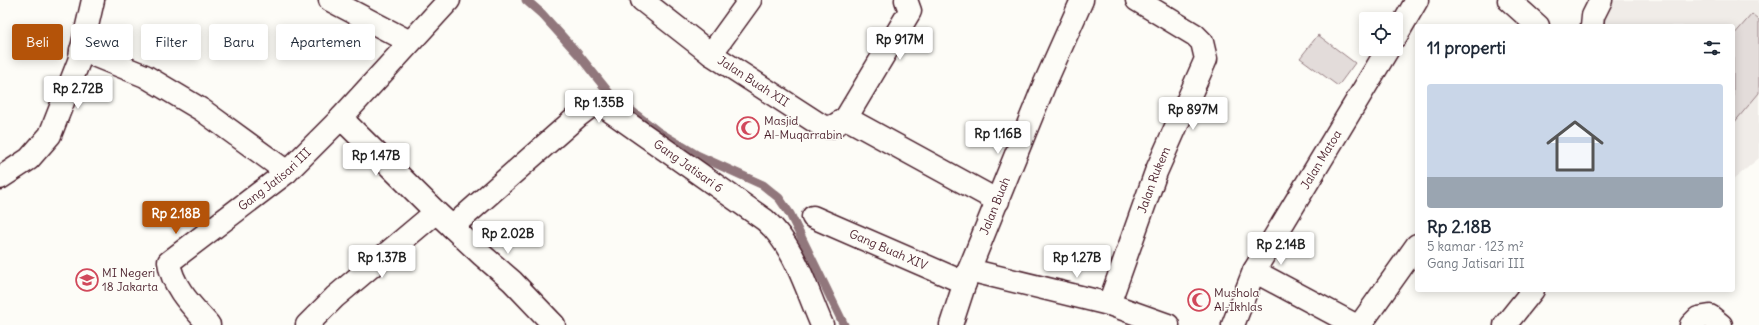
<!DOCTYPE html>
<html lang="id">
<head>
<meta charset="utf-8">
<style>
	:root { --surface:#fff; --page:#f6f6f7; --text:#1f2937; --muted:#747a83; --line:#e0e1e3; --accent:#b45309 }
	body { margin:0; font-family:Delius,sans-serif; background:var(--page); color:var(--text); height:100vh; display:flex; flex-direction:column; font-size:15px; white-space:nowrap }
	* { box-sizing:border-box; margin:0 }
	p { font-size:13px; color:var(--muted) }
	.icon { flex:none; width:22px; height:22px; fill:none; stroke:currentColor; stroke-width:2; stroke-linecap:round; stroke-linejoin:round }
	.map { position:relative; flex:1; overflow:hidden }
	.details { position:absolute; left:1415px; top:24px; width:320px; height:268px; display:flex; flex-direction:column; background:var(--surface); border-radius:4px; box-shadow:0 2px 10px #0003 }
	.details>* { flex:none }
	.guide { position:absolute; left:12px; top:24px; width:380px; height:36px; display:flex; gap:8px }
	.fabs { position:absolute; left:1359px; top:12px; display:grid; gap:8px }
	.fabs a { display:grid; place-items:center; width:44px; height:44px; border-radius:4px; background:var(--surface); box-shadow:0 2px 10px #0003; font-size:20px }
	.price { position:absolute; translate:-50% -34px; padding:0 9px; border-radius:4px; background:#fff; color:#222; font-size:13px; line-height:26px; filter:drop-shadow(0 1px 2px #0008) }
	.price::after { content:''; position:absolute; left:50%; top:24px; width:12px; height:9px; margin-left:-6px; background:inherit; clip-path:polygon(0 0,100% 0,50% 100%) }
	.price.current { background:var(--accent); color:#fff }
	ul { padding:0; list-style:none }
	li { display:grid; align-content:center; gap:8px; height:212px; padding:0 12px }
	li+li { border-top:1px solid var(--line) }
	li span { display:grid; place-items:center; height:124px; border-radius:4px; color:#555 }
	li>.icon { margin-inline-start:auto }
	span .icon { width:72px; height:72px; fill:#fffc; stroke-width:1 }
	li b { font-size:17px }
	h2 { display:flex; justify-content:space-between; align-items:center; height:48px; padding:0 12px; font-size:17px }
	.pill { padding:0 14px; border-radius:4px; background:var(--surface); box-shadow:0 2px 10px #0003; font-size:14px; line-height:36px }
	.pill.current { background:var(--accent); color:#fff }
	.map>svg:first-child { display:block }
</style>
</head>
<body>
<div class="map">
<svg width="1759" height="325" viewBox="0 0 1759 325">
	<rect width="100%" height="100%" fill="#fdfcf7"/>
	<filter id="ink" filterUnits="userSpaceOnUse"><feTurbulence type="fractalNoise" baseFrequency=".025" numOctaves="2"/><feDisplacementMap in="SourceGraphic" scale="8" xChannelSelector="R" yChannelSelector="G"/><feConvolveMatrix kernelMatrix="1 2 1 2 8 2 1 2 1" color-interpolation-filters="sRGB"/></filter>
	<g filter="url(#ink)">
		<polygon fill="#f0ece8" points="1611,0 1759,0 1759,158 1733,180 1733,26 1599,26"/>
		<g fill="#e3dcda" stroke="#967e82">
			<polygon points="1752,14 1759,20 1759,93 1733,124 1733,36"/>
			<polygon points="1318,35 1355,63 1338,86 1300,58"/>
		</g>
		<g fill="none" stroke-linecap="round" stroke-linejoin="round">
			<polyline stroke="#91777b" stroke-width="9" points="526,0 542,14 578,54 610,94 657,131 697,155 763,185 779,198 790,214 844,325"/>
			<g stroke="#4a1f2b" stroke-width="25">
				<g id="minor">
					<polyline points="330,0 410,42"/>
					<path id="s1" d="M642,0L711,54L822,126C832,129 837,124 846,118L998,201"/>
					<polyline points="1509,0 1538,26"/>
					<polyline points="1592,26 1593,16 1601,0"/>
					<polyline points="1396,36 1417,0"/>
					<polyline points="81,50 145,76 202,110 287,172"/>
					<polyline points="711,54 750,0"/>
					<polyline points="341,118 436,212 482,255 512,281 554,325"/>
					<polyline points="846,118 910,11 906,0"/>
					<polyline points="0,178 29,159 50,135 79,61 93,0"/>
					<path id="s2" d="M813,217L965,283"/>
					<path id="s3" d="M452,227L578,116L591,106L606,108L765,220C795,246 806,289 822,325"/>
					<polyline points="969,270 1109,304 1168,325"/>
					<path id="s4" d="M1254,271L1388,49"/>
					<path id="s5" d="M1109,304L1156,172L1206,59L1202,42L1195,35L1137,0"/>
					<path id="s6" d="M209,325C193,307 172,287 169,262L287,172L341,118L449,0"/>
					<polyline points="307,325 335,297 436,212"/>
					<path id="s7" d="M951,325L969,270L1045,83L1082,0"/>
					<polyline points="1233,325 1254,271 1355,325"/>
					<polyline points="1360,325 1417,245"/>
					<polyline points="1505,325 1533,290"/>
					<polyline points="1691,325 1698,318 1710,316 1721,325"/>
				</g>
			</g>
			<use href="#minor" stroke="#fdfcf7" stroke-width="22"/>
		</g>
	</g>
	<defs>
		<g id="mosque-ring" transform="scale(1.15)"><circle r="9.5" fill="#fdfcf7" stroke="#d1495b" stroke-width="1.5"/><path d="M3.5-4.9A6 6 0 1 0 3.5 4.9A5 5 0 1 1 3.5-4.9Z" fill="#d1495b"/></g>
		<g id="school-ring" transform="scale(1.15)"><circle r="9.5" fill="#fdfcf7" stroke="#d1495b" stroke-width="1.5"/><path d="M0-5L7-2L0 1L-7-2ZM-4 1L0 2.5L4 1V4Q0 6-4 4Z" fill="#d1495b"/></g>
	</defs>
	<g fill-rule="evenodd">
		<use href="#mosque-ring" x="748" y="128"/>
		<use href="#school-ring" x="87" y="280"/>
		<use href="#mosque-ring" x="1199" y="300"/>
	</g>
	<g text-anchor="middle" stroke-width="3" stroke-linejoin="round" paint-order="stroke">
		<g font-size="12" fill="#4a1f2b" stroke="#fdfcf7">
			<text dy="4" stroke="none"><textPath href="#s1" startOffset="138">Jalan Buah XII</textPath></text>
			<text dy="4" stroke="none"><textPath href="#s4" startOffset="130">Jalan Matoa</textPath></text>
			<text dy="4" stroke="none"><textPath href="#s3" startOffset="300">Gang Jatisari 6</textPath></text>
			<text dy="4" stroke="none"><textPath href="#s6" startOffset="210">Gang Jatisari III</textPath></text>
			<text dy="4" stroke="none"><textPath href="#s5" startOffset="132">Jalan Rukem</textPath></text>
			<text dy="4" stroke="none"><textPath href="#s7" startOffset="127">Jalan Buah</textPath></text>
			<text dy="4" stroke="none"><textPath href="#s2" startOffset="82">Gang Buah XIV</textPath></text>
		</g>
		<g font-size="12" fill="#4a1f2b" stroke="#fdfcf7" text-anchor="start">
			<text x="764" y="125">Masjid<tspan x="764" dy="14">Al-Muqarrabin</tspan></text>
			<text x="102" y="277">MI Negeri<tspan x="102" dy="14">18 Jakarta</tspan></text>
			<text x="1214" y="297">Mushola<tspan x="1214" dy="14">Al-Ikhlas</tspan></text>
		</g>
	</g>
</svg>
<div class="fabs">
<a><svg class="icon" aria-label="locate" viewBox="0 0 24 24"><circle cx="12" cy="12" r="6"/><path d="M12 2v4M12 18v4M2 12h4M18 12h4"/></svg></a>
</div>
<b class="price" style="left:900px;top:61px">Rp 917M</b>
<b class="price" style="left:78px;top:110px">Rp 2.72B</b>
<b class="price" style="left:599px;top:124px">Rp 1.35B</b>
<b class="price" style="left:1193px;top:131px">Rp 897M</b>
<b class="price" style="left:998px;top:155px">Rp 1.16B</b>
<b class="price" style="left:376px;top:177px">Rp 1.47B</b>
<b class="price current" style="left:176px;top:235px">Rp 2.18B</b>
<b class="price" style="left:508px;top:255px">Rp 2.02B</b>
<b class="price" style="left:1281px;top:266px">Rp 2.14B</b>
<b class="price" style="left:382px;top:279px">Rp 1.37B</b>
<b class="price" style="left:1077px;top:279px">Rp 1.27B</b>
<div class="guide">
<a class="pill current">Beli</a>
<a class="pill">Sewa</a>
<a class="pill">Filter</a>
<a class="pill">Baru</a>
<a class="pill">Apartemen</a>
</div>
<section class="details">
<h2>11 properti<svg class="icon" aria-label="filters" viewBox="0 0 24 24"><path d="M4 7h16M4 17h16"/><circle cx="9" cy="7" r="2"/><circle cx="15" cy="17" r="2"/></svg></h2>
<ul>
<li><span style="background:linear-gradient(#c9d6e8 75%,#9aa5b1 0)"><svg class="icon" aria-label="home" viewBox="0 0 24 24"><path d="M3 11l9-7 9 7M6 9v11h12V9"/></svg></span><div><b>Rp 2.18B</b><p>5 kamar · 123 m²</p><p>Gang Jatisari III</p></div></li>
</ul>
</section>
</div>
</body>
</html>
